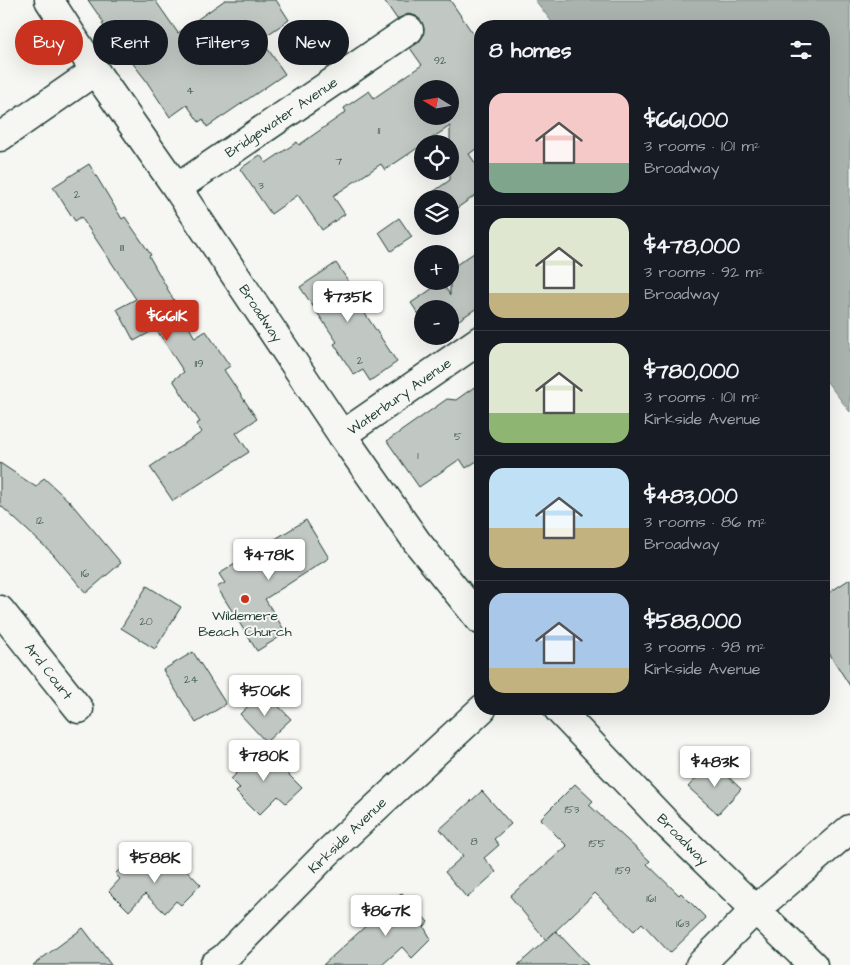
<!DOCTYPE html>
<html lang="en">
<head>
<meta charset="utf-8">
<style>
	:root { --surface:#171b24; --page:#20242c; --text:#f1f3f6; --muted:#9ea1a6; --line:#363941; --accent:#c8321e }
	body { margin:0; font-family:"Architects Daughter",sans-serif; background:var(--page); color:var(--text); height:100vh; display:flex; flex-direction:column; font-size:19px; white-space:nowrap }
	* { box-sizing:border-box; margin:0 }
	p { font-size:16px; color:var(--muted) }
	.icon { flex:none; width:28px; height:28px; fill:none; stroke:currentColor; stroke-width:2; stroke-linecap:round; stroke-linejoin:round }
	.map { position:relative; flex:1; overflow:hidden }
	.details { position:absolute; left:474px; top:20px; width:356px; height:695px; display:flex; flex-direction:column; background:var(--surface); border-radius:20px; box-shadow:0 5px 20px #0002 }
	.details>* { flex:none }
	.guide { position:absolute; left:15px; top:20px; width:384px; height:45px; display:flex; gap:10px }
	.needle { width:32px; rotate:281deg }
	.fabs { position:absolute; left:414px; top:80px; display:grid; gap:10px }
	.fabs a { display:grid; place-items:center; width:45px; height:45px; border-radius:50%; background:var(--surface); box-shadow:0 5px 20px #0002; font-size:25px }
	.price { position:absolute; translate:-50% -42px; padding:0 11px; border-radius:5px; background:#fff; color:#222; font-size:16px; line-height:32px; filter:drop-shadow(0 1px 2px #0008) }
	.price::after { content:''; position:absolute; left:50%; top:30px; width:15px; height:11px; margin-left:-8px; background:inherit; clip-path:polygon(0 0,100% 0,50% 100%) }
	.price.on { background:var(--accent); color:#fff }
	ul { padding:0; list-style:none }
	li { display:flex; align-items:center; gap:15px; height:125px; padding:0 15px }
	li+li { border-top:1px solid var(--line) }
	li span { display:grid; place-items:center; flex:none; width:140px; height:100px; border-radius:15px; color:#555 }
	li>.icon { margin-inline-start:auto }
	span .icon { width:60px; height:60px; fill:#fffc; stroke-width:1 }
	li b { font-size:21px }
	h2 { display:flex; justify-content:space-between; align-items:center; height:60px; padding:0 15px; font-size:21px }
	.pill { padding:0 18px; border-radius:22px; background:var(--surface); box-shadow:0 5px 20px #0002; font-size:18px; line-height:45px }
	.pill.on { background:var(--accent); color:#fff }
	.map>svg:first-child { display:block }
</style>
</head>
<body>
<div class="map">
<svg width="850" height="965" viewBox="0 0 850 965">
	<rect width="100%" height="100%" fill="#f6f6f2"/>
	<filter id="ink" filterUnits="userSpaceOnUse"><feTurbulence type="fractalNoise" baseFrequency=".02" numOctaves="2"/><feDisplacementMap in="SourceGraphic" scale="10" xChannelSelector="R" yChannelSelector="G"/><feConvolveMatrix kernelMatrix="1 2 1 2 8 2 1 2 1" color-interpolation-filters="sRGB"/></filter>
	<g filter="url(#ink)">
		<polygon fill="#aab3ae" stroke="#72847d" points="535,0 850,0 850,412 824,378 824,26 555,26"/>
		<g fill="#c1c8c3" stroke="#1f3d34" fill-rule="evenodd">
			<polygon points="88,0 155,0 178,33 225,0 276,0 289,20 261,39 285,74 207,127 203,119 199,122 187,105 170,117 145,79 102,24 104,23"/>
			<path d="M384,0H450L480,44V146L469,154L480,170V192L450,213V199H423L450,180V126L385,170L381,164L333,196L345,214L322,230L298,195L271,214L240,169L260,155L266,163L297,142L299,145L346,112L344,108L369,91L374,98L422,65L410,48L418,43L423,36L424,28L422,22L416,16L408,14L397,19ZM422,89H450V116H422Z"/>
			<polygon points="89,164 122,219 125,217 151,255 149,256 195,338 206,331 230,366 224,370 257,419 236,433 249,452 173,501 150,467 202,432 196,424 200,422 173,380 184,372 156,329 134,341 117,309 136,299 81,217 75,221 53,187"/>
			<polygon points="399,218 412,237 391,251 379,232"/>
			<polygon points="480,249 480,306 450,326 450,309 422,309 422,319 411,303 442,282 450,295 450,269"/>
			<polygon points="336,263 364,304 360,306 397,362 370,381 363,370 354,375 334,344 337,342 300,287"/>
			<polygon points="480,383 480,459 466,468 460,459 419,487 387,441 447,399 456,400"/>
			<polygon points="0,463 36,487 44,478 70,502 121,563 86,593 53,554 0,505"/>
			<polygon points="306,520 329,558 265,599 286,633 257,651 217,587 225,583 219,574"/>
			<polygon points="850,579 850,686 824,645 824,596"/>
			<polygon points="147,586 181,607 155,649 121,628"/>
			<polygon points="193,652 226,704 196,723 163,670"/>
			<polygon points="264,691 291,719 266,742 240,714"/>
			<polygon points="262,748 302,788 286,803 278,796 259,815 236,792 240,788 231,779"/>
			<polygon points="712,761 741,789 718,814 688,787"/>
			<polygon points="575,784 593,801 589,805 650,861 647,864 679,895 681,893 706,918 670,953 642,923 634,931 595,893 546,940 510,896 567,846 540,819"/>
			<polygon points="482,791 511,824 494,839 499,845 484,858 496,872 467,898 445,872 463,856 440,829"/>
			<polygon points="171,854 201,885 181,905 176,901 165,913 145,894 129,911 109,891 120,879 115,874 132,857 149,876"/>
			<polygon points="402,893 428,922 424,927 431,939 412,958 402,947 382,965 323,965"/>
			<polygon points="83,928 111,965 33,965"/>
			<polygon points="556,931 588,965 518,965"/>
		</g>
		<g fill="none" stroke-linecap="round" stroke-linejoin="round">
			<g stroke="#1f3d34" stroke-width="31">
				<g id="minor">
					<polyline points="49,0 95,71 177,188 342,435 417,542 480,620"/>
					<polyline points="0,137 95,71"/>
					<polyline points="177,188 409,30"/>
					<polyline points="342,435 480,340"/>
					<polyline points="0,610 79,709"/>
					<polyline points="558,709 669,826 813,965"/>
					<polyline points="214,965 224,958 327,853 482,709"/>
					<polyline points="700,965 755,910 850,829"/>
				</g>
			</g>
			<use href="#minor" stroke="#f6f6f2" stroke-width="28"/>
		</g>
	</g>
	<circle fill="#c8321e" stroke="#f6f6f2" stroke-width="2" cx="245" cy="599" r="5"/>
	<g text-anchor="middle" stroke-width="4" stroke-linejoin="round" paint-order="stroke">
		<g font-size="11" fill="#486058">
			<text x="440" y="64">92</text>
			<text x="190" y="94">4</text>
			<text x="379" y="134">11</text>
			<text x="339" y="165">7</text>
			<text x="261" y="189">3</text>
			<text x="77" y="198">2</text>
			<text x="122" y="251">111</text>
			<text x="360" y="364">2</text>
			<text x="199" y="367">119</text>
			<text x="458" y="440">5</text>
			<text x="418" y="459">1</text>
			<text x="40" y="524">12</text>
			<text x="85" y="577">16</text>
			<text x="146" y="625">20</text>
			<text x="191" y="683">24</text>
			<text x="572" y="813">153</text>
			<text x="474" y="845">8</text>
			<text x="597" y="847">155</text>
			<text x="623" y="874">159</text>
			<text x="651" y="902">161</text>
			<text x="683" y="927">163</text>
		</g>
		<g font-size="14" fill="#1f3d34" stroke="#f6f6f2">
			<text transform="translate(281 117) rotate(-34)" y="5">Bridgewater Avenue</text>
			<text transform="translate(261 313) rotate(56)" y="5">Broadway</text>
			<text transform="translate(399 396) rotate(-35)" y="5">Waterbury Avenue</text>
			<text transform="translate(49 671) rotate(52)" y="5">Ard Court</text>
			<text transform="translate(347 835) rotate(-44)" y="5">Kirkside Avenue</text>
			<text transform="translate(683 839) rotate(45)" y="5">Broadway</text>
		</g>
		<g font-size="14" fill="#1f3d34" stroke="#f6f6f2">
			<text x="245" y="620">Wildemere<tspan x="245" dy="16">Beach Church</tspan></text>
		</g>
	</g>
</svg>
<div class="fabs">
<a><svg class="needle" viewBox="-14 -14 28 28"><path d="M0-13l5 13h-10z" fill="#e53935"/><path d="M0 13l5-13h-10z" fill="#9ea1a6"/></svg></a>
<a><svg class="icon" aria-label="locate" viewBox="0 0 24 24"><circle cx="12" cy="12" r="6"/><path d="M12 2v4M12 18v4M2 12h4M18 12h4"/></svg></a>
<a><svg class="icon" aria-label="layers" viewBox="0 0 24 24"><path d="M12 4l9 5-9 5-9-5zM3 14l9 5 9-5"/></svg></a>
<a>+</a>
<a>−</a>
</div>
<b class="price" style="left:348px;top:323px">$735K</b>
<b class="price on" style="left:167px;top:342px">$661K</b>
<b class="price" style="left:269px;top:581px">$478K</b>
<b class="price" style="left:265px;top:717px">$506K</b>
<b class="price" style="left:264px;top:782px">$780K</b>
<b class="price" style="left:715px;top:788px">$483K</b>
<b class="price" style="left:155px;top:884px">$588K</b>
<b class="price" style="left:386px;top:937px">$867K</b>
<div class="guide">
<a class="pill on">Buy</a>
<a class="pill">Rent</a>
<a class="pill">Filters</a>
<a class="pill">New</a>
</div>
<section class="details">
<h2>8 homes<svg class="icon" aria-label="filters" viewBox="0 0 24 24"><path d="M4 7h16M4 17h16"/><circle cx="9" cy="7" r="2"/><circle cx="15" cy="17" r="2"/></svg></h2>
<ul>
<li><span style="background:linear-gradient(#f6c9c9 70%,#7fa58c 0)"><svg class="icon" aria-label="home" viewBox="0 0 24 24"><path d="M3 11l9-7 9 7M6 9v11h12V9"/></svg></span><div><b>$661,000</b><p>3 rooms · 101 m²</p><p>Broadway</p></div></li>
<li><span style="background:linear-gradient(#dfe7d0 75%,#c2b280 0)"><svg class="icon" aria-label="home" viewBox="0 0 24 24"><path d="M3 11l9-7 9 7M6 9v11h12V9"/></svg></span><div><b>$478,000</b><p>3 rooms · 92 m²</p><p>Broadway</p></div></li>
<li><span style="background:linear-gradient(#dfe7d0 70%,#8fb573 0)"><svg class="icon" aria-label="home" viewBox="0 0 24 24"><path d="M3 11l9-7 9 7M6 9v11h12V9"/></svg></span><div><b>$780,000</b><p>3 rooms · 101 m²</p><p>Kirkside Avenue</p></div></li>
<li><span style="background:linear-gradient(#bfe0f5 60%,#c2b280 0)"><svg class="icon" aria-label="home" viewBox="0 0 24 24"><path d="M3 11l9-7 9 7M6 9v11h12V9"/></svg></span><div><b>$483,000</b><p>3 rooms · 86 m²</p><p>Broadway</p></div></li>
<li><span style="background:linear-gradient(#a9c7e8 75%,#c2b280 0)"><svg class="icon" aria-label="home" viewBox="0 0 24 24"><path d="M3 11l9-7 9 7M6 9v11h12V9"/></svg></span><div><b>$588,000</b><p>3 rooms · 98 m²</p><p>Kirkside Avenue</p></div></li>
</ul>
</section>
</div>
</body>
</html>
